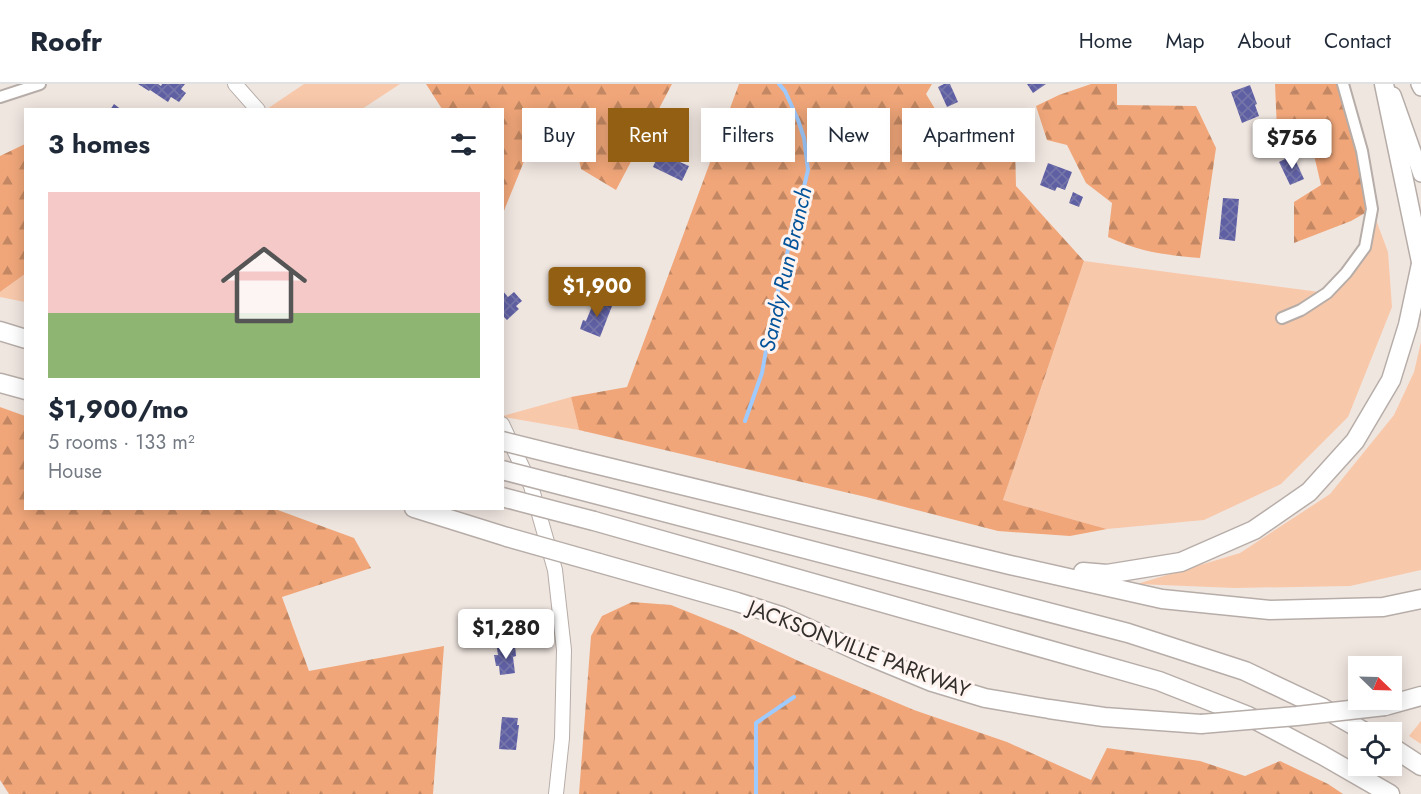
<!DOCTYPE html>
<html lang="en">
<head>
<meta charset="utf-8">
<style>
	:root { --surface:#fff; --page:#f2f2f3; --text:#1f2937; --muted:#747a83; --line:#e0e1e3; --accent:#936013 }
	body { margin:0; font-family:Jost,sans-serif; background:var(--page); color:var(--text); height:100vh; display:flex; flex-direction:column; font-size:22px; white-space:nowrap }
	* { box-sizing:border-box; margin:0 }
	p { font-size:20px; color:var(--muted) }
	.icon { flex:none; width:33px; height:33px; fill:none; stroke:currentColor; stroke-width:2; stroke-linecap:round; stroke-linejoin:round }
	.map { position:relative; flex:1; overflow:hidden }
	.drawer { position:absolute; left:24px; top:24px; width:480px; height:402px; display:flex; flex-direction:column; background:var(--surface); border-radius:0px; box-shadow:0 3px 15px #0003 }
	.drawer>* { flex:none }
	.hud { position:absolute; left:522px; top:24px; width:570px; height:54px; display:flex; gap:12px }
	.needle { width:39px; rotate:113deg }
	.tools { position:absolute; left:1348px; top:572px; display:grid; gap:12px }
	.tools a { display:grid; place-items:center; width:54px; height:54px; border-radius:0px; background:var(--surface); box-shadow:0 3px 15px #0003; font-size:30px }
	.price { position:absolute; translate:-50% -51px; padding:0 14px; border-radius:6px; background:#fff; color:#222; font-size:20px; line-height:39px; filter:drop-shadow(0 2px 3px #0008) }
	.price::after { content:''; position:absolute; left:50%; top:36px; width:18px; height:14px; margin-left:-9px; background:inherit; clip-path:polygon(0 0,100% 0,50% 100%) }
	.price.selected { background:var(--accent); color:#fff }
	ul { padding:0; list-style:none }
	li { display:grid; align-content:center; gap:12px; height:318px; padding:0 24px }
	li span { display:grid; place-items:center; height:186px; border-radius:0px; color:#555 }
	li>.icon { margin-inline-start:auto }
	span .icon { width:108px; height:108px; fill:#fffc; stroke-width:1 }
	li b { font-size:26px }
	h2 { display:flex; justify-content:space-between; align-items:center; height:72px; padding:0 24px; font-size:26px }
	.chip { padding:0 21px; border-radius:0px; background:var(--surface); box-shadow:0 3px 15px #0003; font-size:21px; line-height:54px }
	.chip.selected { background:var(--accent); color:#fff }
	header { display:flex; align-items:center; gap:36px; box-sizing:border-box; height:84px; padding:0 30px; background:var(--surface); border-bottom:2px solid var(--line) }
	header strong { font-size:28px }
	nav { display:flex; gap:33px; margin-inline-start:auto; font-size:21px }
	.map>svg:first-child { display:block }
</style>
</head>
<body>
<header>
<strong>Roofr</strong>
<nav><a>Home</a><a>Map</a><a>About</a><a>Contact</a></nav>
</header>
<div class="map">
<svg width="1421" height="710" viewBox="0 0 1421 710">
	<defs>
		<pattern id="forest-firs" width="22" height="20" patternUnits="userSpaceOnUse" patternTransform="scale(1.5)"><rect width="22" height="20" fill="#f0a679"/><path d="M5 1l3.5 6h-7zM16 11l3.5 6h-7z" fill="#c38863"/></pattern>
		<pattern id="building-cross-hatch" width="8" height="8" patternUnits="userSpaceOnUse" patternTransform="scale(1.5)"><rect width="8" height="8" fill="#5f5fa3"/><path d="M0 0l8 8M0 8l8-8" fill="none" stroke="#7877aa"/></pattern>
	</defs>
	<rect width="100%" height="100%" fill="#f0e6e0"/>
	<g fill="#f8c8ab">
		<polygon points="304,0 400,0 362,25 267,25"/>
		<polygon points="1372,125 1388,168 1392,223 1348,333 1281,400 1204,436 1107,445 1003,416 1084,177 1327,209 1365,163"/>
		<polygon points="25,190 25,218 0,213 0,208"/>
		<polygon points="1421,258 1421,486 1350,502 1235,504 1137,500 1240,469 1330,410 1394,331 1414,288"/>
		<polygon points="571,313 579,346 503,333 503,332"/>
		<polygon points="1421,637 1421,660 1409,652"/>
	</g>
	<g fill="url(#forest-firs)">
		<polygon points="426,0 672,0 616,106 581,85 571,40 540,38 503,129 502,26 442,25"/>
		<polygon points="739,0 932,0 926,10 946,43 1003,33 1015,60 1016,102 1084,177 1003,416 1107,445 1070,452 998,447 866,413 579,346 571,313 627,303"/>
		<path d="M1091,0H1117V21L1196,22L1216,64L1200,174C1165,171 1140,168 1108,153L1112,119L1086,99L1067,61L1047,56L1036,22L1059,11Z"/>
		<polygon points="1275,0 1343,0 1372,125 1351,137 1294,159 1294,118 1321,101 1310,54 1277,47"/>
		<polygon points="25,60 25,190 0,208 0,72"/>
		<polygon points="0,323 25,332 26,424 275,425 354,454 371,484 282,513 309,587 444,562 433,710 9,710 0,696"/>
		<polygon points="632,518 671,521 733,546 805,580 914,626 1007,658 1091,696 1107,664 1200,677 1245,692 1280,677 1328,700 1343,710 579,710 591,552 602,532"/>
	</g>
	<g fill="none" stroke-linecap="round" stroke-linejoin="round">
		<g stroke="#9fcafd" stroke-width="4">
			<polyline points="745,337 762,289 773,227 787,171 792,141 802,111 808,86 804,54 798,36 785,7 779,0"/>
			<polyline points="756,710 756,639 794,613"/>
		</g>
	</g>
	<g fill="url(#building-cross-hatch)">
		<polygon points="138,0 158,0 161,2 162,0 185,0 181,5 186,9 179,18 171,13 168,18 150,6 149,7"/>
		<polygon points="944,0 950,0 958,18 947,23 938,3"/>
		<polygon points="1027,0 1046,0 1033,9"/>
		<polygon points="1250,1 1257,20 1255,21 1259,32 1242,39 1231,8"/>
		<polygon points="114,20 122,26 110,26"/>
		<polygon points="659,69 689,82 682,97 653,83"/>
		<polygon points="1293,71 1304,95 1290,101 1279,78"/>
		<polygon points="1048,79 1072,88 1065,106 1057,103 1055,107 1040,101"/>
		<polygon points="1073,108 1083,113 1079,123 1069,119"/>
		<polygon points="1223,114 1239,115 1235,157 1219,155"/>
		<polygon points="502,206 508,213 514,208 522,217 516,222 519,225 507,236 502,231"/>
		<polygon points="605,206 617,210 615,220 603,217"/>
		<polygon points="595,215 612,222 600,253 580,245 583,236 586,237"/>
		<polygon points="515,561 516,572 513,573 515,589 500,591 499,582 496,582 494,571 498,571 497,564"/>
		<polygon points="502,633 518,634 517,641 519,641 516,666 499,665"/>
	</g>
	<g fill="none" stroke-linecap="round" stroke-linejoin="round">
		<g stroke="#b7ada8" stroke-width="14">
			<g id="minor">
				<polyline points="0,13 40,0"/>
				<polyline points="1282,234 1301,226 1327,209 1346,189 1365,163 1372,125 1362,67 1343,0"/>
			</g>
		</g>
		<g stroke="#b7ada8" stroke-width="16">
			<g id="secondary">
				<polyline points="235,0 258,26"/>
				<polyline points="502,340 531,402 555,486 564,566 562,654 556,710"/>
			</g>
		</g>
		<g stroke="#b7ada8" stroke-width="18">
			<g id="primary">
				<polyline points="1419,0 1421,4"/>
				<polyline points="1393,11 1421,90"/>
			</g>
		</g>
		<g stroke="#b7ada8" stroke-width="21">
			<g id="motorway">
				<polyline points="1384,0 1421,178"/>
				<polyline points="0,247 26,255"/>
				<polyline points="0,299 26,306"/>
				<polyline points="570,374 1010,481 1162,515 1270,526 1383,523 1421,515"/>
				<polyline points="564,402 1128,549 1245,587 1323,624 1365,648"/>
				<polyline points="414,424 507,453"/>
				<polyline points="594,437 1159,597 1248,632 1322,671 1390,710"/>
				<polyline points="599,479 737,518 781,532 869,572 932,598 985,614 1049,625 1104,633 1201,640"/>
				<polyline points="1083,488 1107,490 1181,478 1254,446 1309,408 1355,357 1391,296 1408,241 1421,180"/>
				<polyline points="1385,622 1421,612"/>
				<polyline points="1392,663 1421,682"/>
			</g>
		</g>
		<use href="#minor" stroke="#fff" stroke-width="10"/>
		<use href="#secondary" stroke="#fff" stroke-width="14"/>
		<use href="#primary" stroke="#fff" stroke-width="15"/>
		<use href="#motorway" stroke="#fff" stroke-width="18"/>
		<g stroke="#b7ada8" stroke-width="21" stroke-linecap="butt">
			<g id="motorway-bridge">
				<polyline points="502,357 570,374"/>
				<polyline points="502,386 564,402"/>
				<polyline points="502,413 594,437"/>
				<polyline points="507,453 599,479"/>
				<polyline points="1201,640 1297,632 1385,622"/>
			</g>
		</g>
		<use href="#motorway-bridge" stroke="#fff" stroke-width="18"/>
	</g>
	<g text-anchor="middle" stroke-width="6" stroke-linejoin="round" paint-order="stroke">
		<g font-size="21" fill="#312e2b" stroke="#fef3ee">
			<text transform="translate(859 565) rotate(21)" y="7">JACKSONVILLE PARKWAY</text>
		</g>
		<g font-size="22" font-style="italic" fill="#00539b" stroke="#fef3ee">
			<text transform="translate(785 185) rotate(-77)" y="8">Sandy Run Branch</text>
		</g>
	</g>
</svg>
<div class="tools">
<a><svg class="needle" viewBox="-14 -14 28 28"><path d="M0-13l5 13h-10z" fill="#e53935"/><path d="M0 13l5-13h-10z" fill="#747a83"/></svg></a>
<a><svg class="icon" aria-label="locate" viewBox="0 0 24 24"><circle cx="12" cy="12" r="6"/><path d="M12 2v4M12 18v4M2 12h4M18 12h4"/></svg></a>
</div>
<b class="price" style="left:1292px;top:86px">$756</b>
<b class="price selected" style="left:597px;top:234px">$1,900</b>
<b class="price" style="left:506px;top:576px">$1,280</b>
<div class="hud">
<a class="chip">Buy</a>
<a class="chip selected">Rent</a>
<a class="chip">Filters</a>
<a class="chip">New</a>
<a class="chip">Apartment</a>
</div>
<section class="drawer">
<h2>3 homes<svg class="icon" aria-label="filters" viewBox="0 0 24 24"><path d="M4 7h16M4 17h16"/><circle cx="9" cy="7" r="2"/><circle cx="15" cy="17" r="2"/></svg></h2>
<ul>
<li><span style="background:linear-gradient(#f6c9c9 65%,#8fb573 0)"><svg class="icon" aria-label="home" viewBox="0 0 24 24"><path d="M3 11l9-7 9 7M6 9v11h12V9"/></svg></span><div><b>$1,900/mo</b><p>5 rooms · 133 m²</p><p>House</p></div></li>
</ul>
</section>
</div>
</body>
</html>
